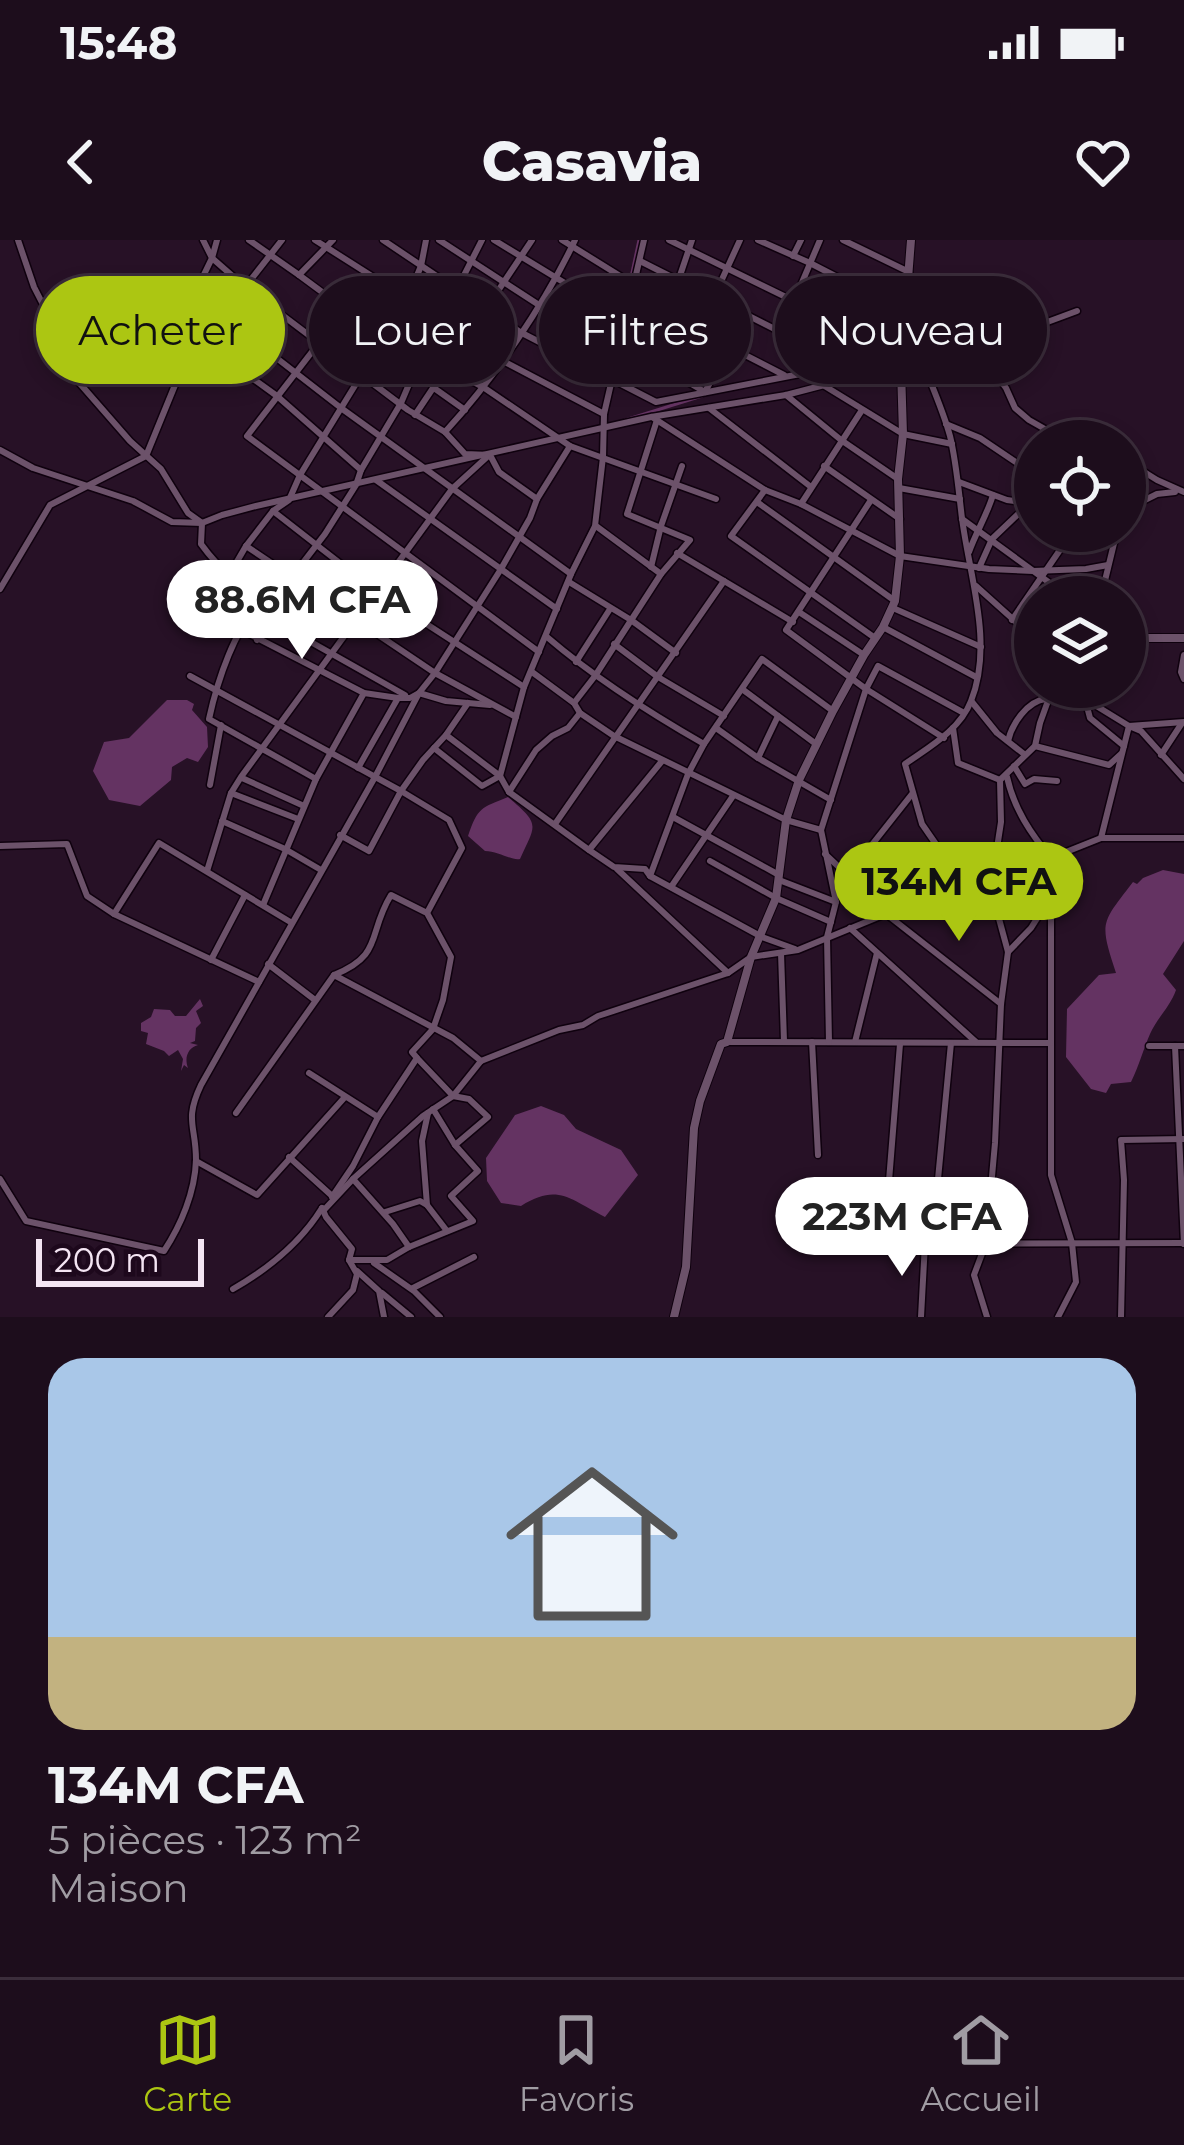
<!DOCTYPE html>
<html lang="fr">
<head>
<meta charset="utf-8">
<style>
	:root { --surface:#1d0d1c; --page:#251625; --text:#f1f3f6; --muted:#a09ca3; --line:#3b2d3b; --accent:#acc612 }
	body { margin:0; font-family:Montserrat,sans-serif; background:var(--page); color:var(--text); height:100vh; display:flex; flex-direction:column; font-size:45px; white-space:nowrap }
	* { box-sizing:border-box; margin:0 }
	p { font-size:39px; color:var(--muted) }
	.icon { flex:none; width:66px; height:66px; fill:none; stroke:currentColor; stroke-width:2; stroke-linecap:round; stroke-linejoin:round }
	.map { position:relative; height:1077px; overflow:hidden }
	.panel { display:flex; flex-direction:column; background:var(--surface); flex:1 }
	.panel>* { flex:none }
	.top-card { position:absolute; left:36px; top:36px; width:1113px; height:108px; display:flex; gap:24px }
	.controls { position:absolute; left:1014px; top:180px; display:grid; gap:24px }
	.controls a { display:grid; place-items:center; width:132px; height:132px; border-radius:50%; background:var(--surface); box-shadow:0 6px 18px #0003,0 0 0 3px var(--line); font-size:60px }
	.scale { position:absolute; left:36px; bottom:30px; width:168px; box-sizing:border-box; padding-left:12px; border:6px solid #f4e5f3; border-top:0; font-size:33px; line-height:42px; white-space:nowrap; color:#f4e5f3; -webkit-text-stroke:9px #1d081c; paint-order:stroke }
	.price { position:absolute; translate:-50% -102px; padding:0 27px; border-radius:42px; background:#fff; color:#222; font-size:39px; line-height:78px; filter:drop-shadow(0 3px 6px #0008) }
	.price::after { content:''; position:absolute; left:50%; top:72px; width:36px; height:27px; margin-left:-18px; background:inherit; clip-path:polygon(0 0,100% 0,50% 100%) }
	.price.active { background:var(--accent); color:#111 }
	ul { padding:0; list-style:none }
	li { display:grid; align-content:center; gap:24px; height:636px; padding:0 48px }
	li span { display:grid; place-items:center; height:372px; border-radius:36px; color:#555 }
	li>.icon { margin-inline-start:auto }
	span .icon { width:216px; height:216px; fill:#fffc; stroke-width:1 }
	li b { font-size:51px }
	.pill { padding:0 42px; border-radius:54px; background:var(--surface); box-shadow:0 6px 18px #0003,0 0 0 3px var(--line); font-size:42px; line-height:108px }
	.pill.active { background:var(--accent); color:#111 }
	.status { display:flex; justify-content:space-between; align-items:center; height:84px; padding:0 60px; background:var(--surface); direction:ltr }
	.status svg { height:33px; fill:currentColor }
	header { display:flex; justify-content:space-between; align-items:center; height:156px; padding:0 48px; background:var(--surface); font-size:54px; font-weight:800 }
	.tab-bar { display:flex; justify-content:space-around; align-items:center; height:168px; border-top:3px solid var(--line); background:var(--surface); font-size:33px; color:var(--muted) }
	.tab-bar a { display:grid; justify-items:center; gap:6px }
	.tab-bar .active { color:var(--accent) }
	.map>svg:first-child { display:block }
</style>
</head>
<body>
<div class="status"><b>15:48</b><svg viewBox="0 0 49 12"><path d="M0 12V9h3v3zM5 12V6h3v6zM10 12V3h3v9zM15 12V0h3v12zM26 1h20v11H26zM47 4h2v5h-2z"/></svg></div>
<header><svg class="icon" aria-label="back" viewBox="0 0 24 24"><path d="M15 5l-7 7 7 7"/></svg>Casavia<svg class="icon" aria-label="heart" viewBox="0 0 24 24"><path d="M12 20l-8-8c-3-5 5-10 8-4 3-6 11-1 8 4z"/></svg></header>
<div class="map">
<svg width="1184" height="1077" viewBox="0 0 1184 1077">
	<rect width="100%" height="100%" fill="#271126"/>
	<g fill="#643362">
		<polygon points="167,460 187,460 194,464 192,470 207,487 208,507 198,522 187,518 172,527 171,540 140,566 109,560 93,531 104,502 129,498"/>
		<path d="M508,557C541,585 536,584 520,619C512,621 498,611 485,611L468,596C478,567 481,568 508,557Z"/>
		<path d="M1163,630L1184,634V701L1163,734L1176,750C1170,767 1157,778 1150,794C1143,810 1139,826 1131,842L1111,844L1106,853L1091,849L1066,817L1067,769L1099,735L1116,733C1099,681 1101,684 1133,642L1137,644L1143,638Z"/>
		<path d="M200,759L203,766L196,771L201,783L196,788L195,801L190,803L198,805C188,808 184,817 188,828L184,825L181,831L183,819L178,810L169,816L164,811L146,804L148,793L141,791V783L151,777L154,769L170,770L175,776H186Z"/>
		<path d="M541,866L564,875L576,889L621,910L638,935L605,977C569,959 558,943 521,966L501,963L487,941L486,918L515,875Z"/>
	</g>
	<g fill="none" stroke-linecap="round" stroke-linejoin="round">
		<g stroke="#643362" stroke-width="3">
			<polyline points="908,110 1038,74"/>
			<polyline points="869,118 895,108"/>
			<polyline points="611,130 639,0"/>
			<polyline points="625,180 702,156"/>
		</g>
		<g stroke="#0f010e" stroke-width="9">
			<g id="minor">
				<path d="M18,0L34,47L52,82L59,106L75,138L130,201L161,229L188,273L202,283L201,304C225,337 245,348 278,370"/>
				<polyline points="203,0 212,18 245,47 408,170 445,192 465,214 490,215 499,232 537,259"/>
				<polyline points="249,0 299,35 333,0"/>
				<polyline points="315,0 378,40 433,85"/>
				<polyline points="383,0 520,92 656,162 903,114"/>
				<polyline points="426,0 421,26 405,64 300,235 289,260 273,271 246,306 228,337 199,368 364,453 398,458 410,458 419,453 446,461 490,465"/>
				<polyline points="439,0 616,115"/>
				<polyline points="494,0 624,79"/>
				<polyline points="562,0 633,44"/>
				<polyline points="669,0 794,61 905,107"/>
				<polyline points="758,0 810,23 905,72"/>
				<polyline points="843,0 909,32"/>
				<polyline points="793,16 801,0"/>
				<polyline points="640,21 842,123"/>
				<polyline points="299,35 418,123"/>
				<polyline points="245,47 282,0"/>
				<polyline points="194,54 341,168 571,334"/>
				<polyline points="630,56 784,135"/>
				<polyline points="713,59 740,0"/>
				<polyline points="667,74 692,0"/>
				<polyline points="441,75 501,120 604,174"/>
				<polyline points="781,92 820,0"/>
				<polyline points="619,102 705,152 728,108"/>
				<polyline points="318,104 247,196 539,412"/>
				<polyline points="420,113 483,147 570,206 716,259"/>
				<polyline points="949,113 994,132 1006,148 1015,168 1029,180 1066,201"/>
				<path d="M921,118C931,144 943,170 950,196C956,221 958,245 961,270C967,330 995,401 971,461C960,490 929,507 905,524L922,584L969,652L998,675"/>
				<polyline points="234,125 277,156 361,230"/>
				<polyline points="221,141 252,99"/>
				<polyline points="823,145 903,194 952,204"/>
				<polyline points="434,148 465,170"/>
				<polyline points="786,155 841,200 898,239"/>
				<polyline points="709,168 811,247"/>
				<polyline points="415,175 532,0"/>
				<polyline points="652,177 765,250 801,264 900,316 989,329 1033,331 1086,329 1108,325"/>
				<polyline points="946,184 980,198 1035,235"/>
				<path d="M445,192C493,140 545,64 575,0"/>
				<polyline points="0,210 33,228 133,261 172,282 202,283 222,275 256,266 651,177 786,155 878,131 901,129 921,118 1015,94 1077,71"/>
				<polyline points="1125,220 1157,240 1184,252"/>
				<polyline points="824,226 900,279"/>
				<polyline points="376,240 557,369"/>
				<polyline points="959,242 1007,260 1028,263"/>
				<polyline points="899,248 960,259"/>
				<polyline points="765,250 731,296 875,398"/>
				<polyline points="871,260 786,390 866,449 944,498"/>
				<polyline points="757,262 895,361"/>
				<polyline points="801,264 862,170"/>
				<polyline points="1125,267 1141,230"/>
				<polyline points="1125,270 1157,254 1175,252"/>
				<polyline points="273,271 377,352 524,447"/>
				<polyline points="962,279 1069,357"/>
				<polyline points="596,286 661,334"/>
				<polyline points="246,306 435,433 516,477"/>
				<path d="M969,312C976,292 987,275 993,255"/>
				<polyline points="677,313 793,382"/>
				<polyline points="651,327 661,286 682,226"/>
				<polyline points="979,328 992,299 1035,258"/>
				<polyline points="569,342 631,380 676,413"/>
				<polyline points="976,346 1035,399"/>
				<polyline points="215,348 405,455"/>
				<polyline points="0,349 50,265 146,216 175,145 179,86 212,18 217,0"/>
				<polyline points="1101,357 1117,291"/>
				<path d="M263,360C235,386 217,442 209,479L316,539"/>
				<polyline points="893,368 981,407"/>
				<polyline points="799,372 864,415"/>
				<polyline points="1012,380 1073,291"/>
				<polyline points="883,387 976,437"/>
				<path d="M547,397C596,439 648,472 704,504"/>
				<polyline points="257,400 268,378 278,370 292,337 325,294 356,245 361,230 401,163 418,123 419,112 457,49 482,0"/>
				<polyline points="614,404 658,437 724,476"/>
				<polyline points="1184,415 1181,432 1184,439"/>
				<polyline points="576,422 610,369"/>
				<polyline points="532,432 574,463 580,473 614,496 786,580 821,590"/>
				<polyline points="190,436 401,551 449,580 462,608 427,673 451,717 443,760 433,789 412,812 417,818 378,877 353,926 332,957"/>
				<polyline points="1075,447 1085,459 1129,486 1184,482"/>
				<polyline points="742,449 816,504"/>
				<polyline points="972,462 997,493 1024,514"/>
				<polyline points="574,463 595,436 661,334 690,300 627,274 657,180"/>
				<polyline points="716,488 758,518 831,560"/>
				<polyline points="953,488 958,523 1000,540"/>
				<polyline points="446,495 500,536 509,552 589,610 614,627 645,629 650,636 688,534 704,504 762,419 833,471"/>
				<path d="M1008,501C1012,484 1027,461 1046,459C1059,457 1071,462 1085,459L1090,478L1124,506"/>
				<polyline points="1035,506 1109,525 1121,514"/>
				<polyline points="434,508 482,546 500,536 524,447 571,334 595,286 603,217 604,174 644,0"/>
				<polyline points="1161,515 1182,483"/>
				<polyline points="758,518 778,476"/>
				<polyline points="1014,526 1025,544 1034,539 1057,541"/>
				<polyline points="358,528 398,458"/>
				<path d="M1007,537C1014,569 1031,594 1051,618V935L1072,1003L1076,1042L1058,1077"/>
				<polyline points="242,538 304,566"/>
				<polyline points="210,545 221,485"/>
				<polyline points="509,552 536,510 552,496 568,488 580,473"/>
				<polyline points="231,553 298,579"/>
				<polyline points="673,577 779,635"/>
				<polyline points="222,581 285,609 321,630"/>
				<polyline points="555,584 724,341"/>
				<polyline points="340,595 369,611 401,551 423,520 446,495 468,463"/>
				<polyline points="1101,598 1129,486 1141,491 1184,539"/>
				<polyline points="0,606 67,604 87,656 114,674 259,742"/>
				<polyline points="589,610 662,521"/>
				<polyline points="825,614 888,673"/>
				<polyline points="710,621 776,658 831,682"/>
				<polyline points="617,629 728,733"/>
				<polyline points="207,631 231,553 241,537 452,249 487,217"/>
				<polyline points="848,635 912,554"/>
				<polyline points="650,636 762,697 795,709"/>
				<polyline points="779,640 836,662"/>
				<polyline points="671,647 733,556"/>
				<polyline points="263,665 316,539 364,453"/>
				<polyline points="114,674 159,603 292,683"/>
				<polyline points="890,677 1001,764"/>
				<polyline points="850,688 976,802"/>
				<polyline points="1008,712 1031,688 1050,658"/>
				<polyline points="781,713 784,801"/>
				<polyline points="211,720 245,655"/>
				<polyline points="268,724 315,760"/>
				<polyline points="334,735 453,798 481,821"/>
				<polyline points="727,802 1050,803"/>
				<polyline points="812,802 818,915"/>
				<polyline points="829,802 827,697 836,662 821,590 866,449 878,426 964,473"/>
				<polyline points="855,802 877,713"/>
				<polyline points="1149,806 1184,806"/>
				<polyline points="1175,806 1184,1004"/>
				<polyline points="309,833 378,877"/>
				<polyline points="433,869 455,905"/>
				<path d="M236,873L334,735C384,715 367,694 391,655L425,672"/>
				<polyline points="428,873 422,901 427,965 447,991"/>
				<polyline points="289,917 331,955"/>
				<polyline points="196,921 257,955 345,857"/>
				<path d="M0,939L26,981L164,1011C181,985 195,952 196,920C196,885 184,881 201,845L375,537L419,453L435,433L501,329L530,278L537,259L570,206"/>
				<polyline points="353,939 393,984 409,1007"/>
				<polyline points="322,968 326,977 352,1009 349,1020 357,1034 353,1050 328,1077"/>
				<polyline points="385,972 420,961 427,965"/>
				<polyline points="932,1002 951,803"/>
				<polyline points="884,1003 900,804"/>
				<polyline points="816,1004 1184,1003"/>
				<polyline points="349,1020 387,1020 409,1007 473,981 451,956 478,931 455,905 488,877 469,859 453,856 417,818"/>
				<polyline points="374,1023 414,1051 440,1077"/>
				<polyline points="357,1031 379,1051 384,1077"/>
				<polyline points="413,1048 474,1017"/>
				<path d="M233,1049C268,1029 301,1002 322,968L324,970L353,939L423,876L453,856L481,821L559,790L583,785L598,776L728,733L751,717L798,710L888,673L890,677L969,652L1006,643L1051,618L1101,598H1184"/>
				<polyline points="382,1053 411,1077"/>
				<polyline points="921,1077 925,1003"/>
				<polyline points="987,1077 974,1035 986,1003 995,903 1001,764 1008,712 998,675 1006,643 997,608 1001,582 1000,540 1035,506 1040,483 1049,458 1058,447"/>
				<polyline points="1121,1077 1124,940 1121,900 1184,899"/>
			</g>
		</g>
		<g stroke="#0f010e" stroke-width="10">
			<g id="tertiary">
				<polyline points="1125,398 1184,398"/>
				<polyline points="674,1077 686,1027 694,888 700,861 721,804 727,802 751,717 776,658 786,580 799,540 833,471 864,415 883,387 895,361 900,316 898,239 903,194 901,129 911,0"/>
			</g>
		</g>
		<use href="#minor" stroke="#6c526a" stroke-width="6"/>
		<use href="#tertiary" stroke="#6c526a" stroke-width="8"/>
	</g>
</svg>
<div class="controls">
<a><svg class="icon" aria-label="locate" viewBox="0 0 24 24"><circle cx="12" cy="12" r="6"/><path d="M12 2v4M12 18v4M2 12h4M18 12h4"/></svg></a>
<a><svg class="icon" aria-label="layers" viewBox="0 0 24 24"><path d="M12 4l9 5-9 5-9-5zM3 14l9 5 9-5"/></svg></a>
</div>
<div class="scale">200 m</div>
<b class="price" style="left:302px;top:422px">88.6M CFA</b>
<b class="price active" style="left:959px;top:704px">134M CFA</b>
<b class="price" style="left:902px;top:1039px">223M CFA</b>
<div class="top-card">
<a class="pill active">Acheter</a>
<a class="pill">Louer</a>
<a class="pill">Filtres</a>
<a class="pill">Nouveau</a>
</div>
</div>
<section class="panel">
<ul>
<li><span style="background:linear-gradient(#a9c7e8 75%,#c2b280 0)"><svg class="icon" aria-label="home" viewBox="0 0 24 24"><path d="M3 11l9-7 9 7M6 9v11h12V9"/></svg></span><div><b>134M CFA</b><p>5 pièces · 123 m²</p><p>Maison</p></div></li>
</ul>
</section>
<nav class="tab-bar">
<a class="active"><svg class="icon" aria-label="map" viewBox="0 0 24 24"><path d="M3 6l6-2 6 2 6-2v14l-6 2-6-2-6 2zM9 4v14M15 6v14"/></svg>Carte</a>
<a><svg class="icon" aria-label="saved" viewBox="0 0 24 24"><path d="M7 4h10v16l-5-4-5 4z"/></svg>Favoris</a>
<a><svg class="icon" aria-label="home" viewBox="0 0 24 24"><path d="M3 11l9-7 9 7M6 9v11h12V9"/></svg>Accueil</a>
</nav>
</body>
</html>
